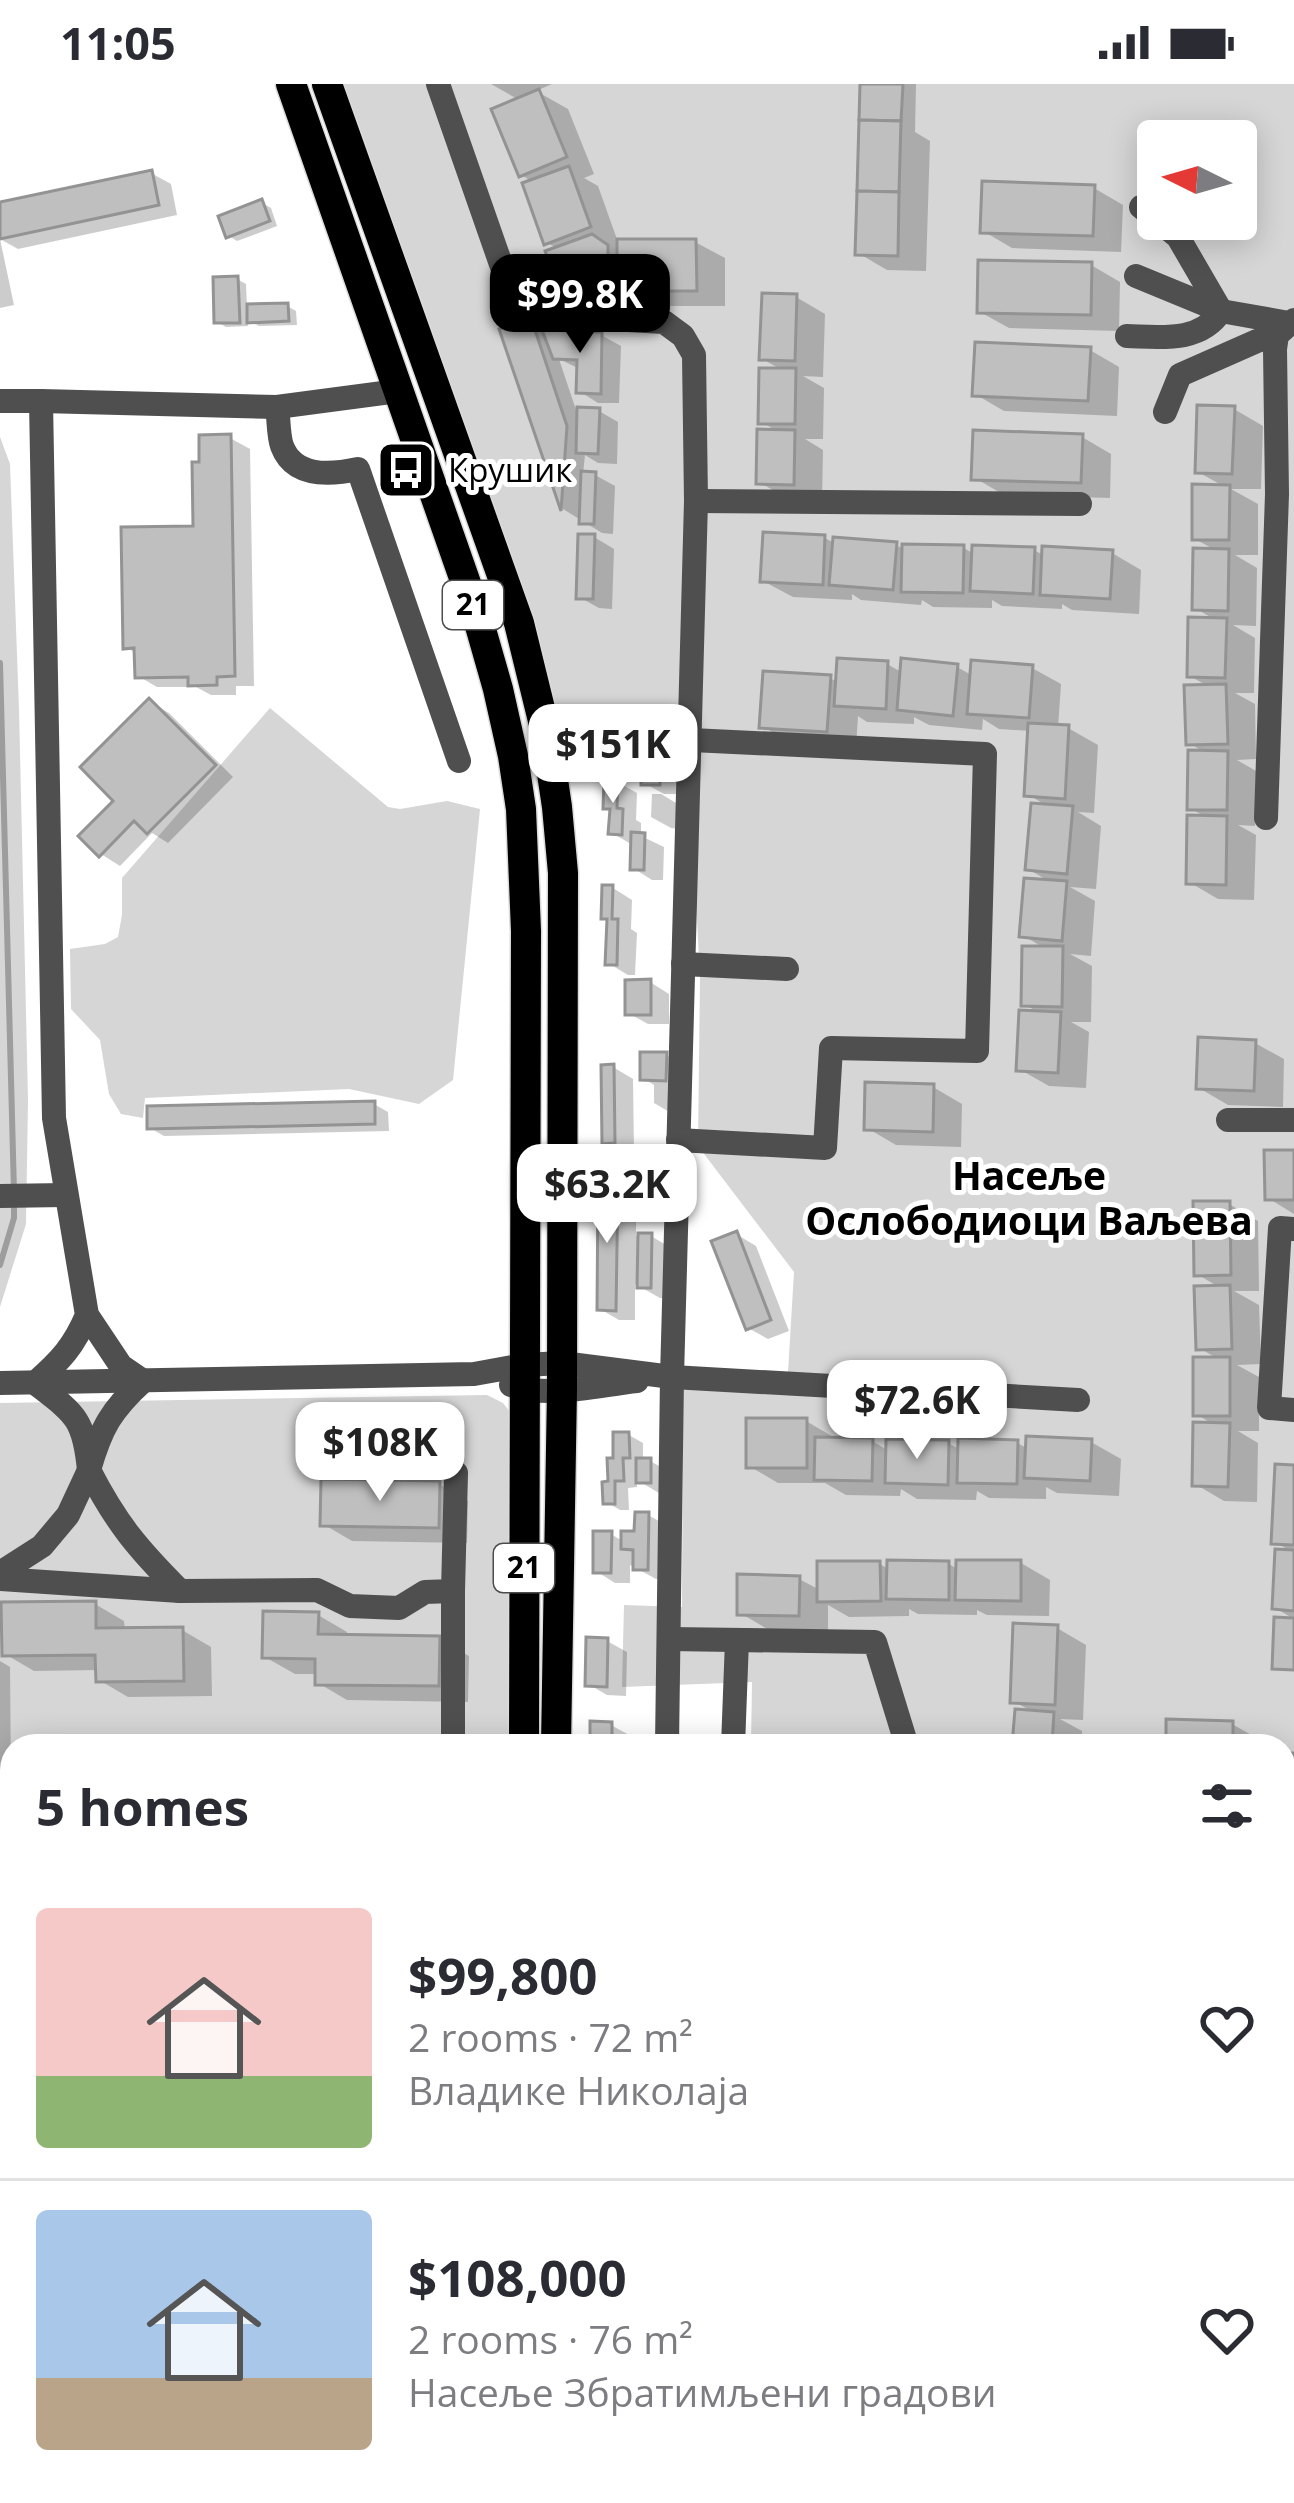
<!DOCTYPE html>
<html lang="en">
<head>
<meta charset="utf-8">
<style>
	:root { --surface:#fff; --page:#f7f7f7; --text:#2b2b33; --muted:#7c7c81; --line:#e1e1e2; --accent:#000 }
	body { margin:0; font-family:"Open Sans",sans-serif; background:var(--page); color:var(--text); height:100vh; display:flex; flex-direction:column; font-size:45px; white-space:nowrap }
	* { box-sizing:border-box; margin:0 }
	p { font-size:39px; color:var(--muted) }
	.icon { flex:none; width:66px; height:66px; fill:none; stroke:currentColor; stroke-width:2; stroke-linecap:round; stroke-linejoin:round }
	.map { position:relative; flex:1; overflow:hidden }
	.panel { position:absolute; left:0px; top:1650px; width:1296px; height:771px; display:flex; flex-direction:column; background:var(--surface); border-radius:36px 36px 0 0; box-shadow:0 6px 30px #0003 }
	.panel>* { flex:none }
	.needle { width:78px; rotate:275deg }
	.fabs { position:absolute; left:1137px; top:36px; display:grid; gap:24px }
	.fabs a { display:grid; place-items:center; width:120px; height:120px; border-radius:12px; background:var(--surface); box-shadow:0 6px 30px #0003; font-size:60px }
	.price { position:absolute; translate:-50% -102px; padding:0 27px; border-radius:24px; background:#fff; color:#222; font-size:39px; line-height:78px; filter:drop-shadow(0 3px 6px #0008) }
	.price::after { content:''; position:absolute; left:50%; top:72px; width:36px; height:27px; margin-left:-18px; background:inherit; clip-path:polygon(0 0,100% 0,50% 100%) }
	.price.on { background:var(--accent); color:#fff }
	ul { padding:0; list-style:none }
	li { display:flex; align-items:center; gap:36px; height:300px; padding:0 36px }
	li+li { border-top:3px solid var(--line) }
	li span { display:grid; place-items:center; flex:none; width:336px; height:240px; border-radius:12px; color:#555 }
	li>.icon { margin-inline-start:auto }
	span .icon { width:144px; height:144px; fill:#fffc; stroke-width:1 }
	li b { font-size:51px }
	h2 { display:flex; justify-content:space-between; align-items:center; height:144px; padding:0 36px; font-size:51px }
	.status { display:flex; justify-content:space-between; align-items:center; height:84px; padding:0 60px; background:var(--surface); direction:ltr }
	.status svg { height:33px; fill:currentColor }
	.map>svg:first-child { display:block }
</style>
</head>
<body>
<div class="status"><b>11:05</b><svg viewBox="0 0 49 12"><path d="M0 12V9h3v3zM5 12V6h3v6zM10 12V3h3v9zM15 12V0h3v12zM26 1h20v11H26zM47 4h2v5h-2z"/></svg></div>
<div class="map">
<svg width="1294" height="2419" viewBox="0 0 1294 2419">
	<rect width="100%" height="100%" fill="#fff"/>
	<g fill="#d6d6d6" fill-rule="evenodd">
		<path d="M327,0H1294V2018L1284,2031V1662H751L752,1598L622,1603L624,1521L682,1523L683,1306L788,1288L794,1188L698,1062L700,895L688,656L546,649ZM1158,57H1236V135H1158Z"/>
		<polygon points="0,353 10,380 19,625 28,1016 26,1140 0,1223"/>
		<polygon points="270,624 388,723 400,725 447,717 480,725 453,996 419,1020 349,1005 145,1014 143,1034 121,1030 109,1010 100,956 71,925 70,865 105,860 118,853 122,831 122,794"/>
		<polygon points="487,1311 503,1319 517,1337 513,1662 12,1662 12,2409 201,2409 201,2419 0,2419 0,1319"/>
		<polygon points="887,2409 1171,2409 1171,2419 930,2419"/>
	</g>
	<g fill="#0003">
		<polygon points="491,0 552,0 536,7 568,25 594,90 584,94 598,102 618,158 695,158 725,174 725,222 649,222 636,215 636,229 594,228 564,211 559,165 547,159 533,98 521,91 519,16"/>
		<polygon points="863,0 916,0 915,48 930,57 926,187 887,186 858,169"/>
		<polygon points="151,89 171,100 177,131 18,165 0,155 0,121"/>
		<polygon points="1094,104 1123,121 1121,168 1012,164 983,147"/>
		<polygon points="262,119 271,124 277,142 237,157 229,152"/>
		<polygon points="0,155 14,221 0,224"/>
		<polygon points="1091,181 1120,198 1119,247 1009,244 980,228"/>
		<polygon points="237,195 246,200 247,223 287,222 296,227 297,241 259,242 247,235 248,242 226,243 217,238"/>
		<polygon points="796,213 825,230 823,293 803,292 824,304 823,355 805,355 823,366 822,416 788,415 759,398 779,348 761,338 784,287 762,275"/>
		<polygon points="531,237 551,249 601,251 621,262 619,319 598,319 579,307 580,285 559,275 576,326 599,327 618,338 617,380 598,379 585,371 583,390 595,391 615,402 613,450 602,449 563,425 503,247"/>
		<polygon points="1090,266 1119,283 1117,332 1004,327 975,310"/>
		<polygon points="1234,325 1263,342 1261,405 1231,405 1258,420 1258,471 1235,471 1257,484 1256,542 1233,541 1255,554 1254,609 1235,609 1255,620 1256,675 1237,676 1256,687 1255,742 1238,741 1256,751 1254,816 1218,815 1189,798 1207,734 1190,724 1207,670 1189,659 1211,604 1190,592 1217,537 1195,524 1217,467 1195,455 1225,403 1198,388"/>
		<polygon points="1082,353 1111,370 1110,414 1004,411 975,394"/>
		<polygon points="230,354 250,365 254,602 236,602 236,611 211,611 196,603 157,603 138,592 137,570 126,563 196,445 202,381"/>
		<polygon points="594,453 614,465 612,525 599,524 579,513"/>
		<polygon points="825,454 836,460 896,461 905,466 964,464 974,470 1034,466 1045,472 1112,469 1141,486 1139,530 1072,526 1062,520 1062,525 1002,522 992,516 992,524 933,523 922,516 921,521 861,516 852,510 852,516 793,513 763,497"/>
		<polygon points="887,580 903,589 957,583 973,592 1032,584 1061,600 1058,644 1068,644 1098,661 1094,729 1078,728 1101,742 1096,805 1070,803 1095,817 1091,872 1070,870 1092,882 1091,938 1071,938 1089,948 1086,1004 1049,1002 1019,985 1041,930 1024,920 1046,865 1022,851 1052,799 1028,785 1049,723 1027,710 1031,647 999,645 983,635 982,646 929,641 914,633 914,640 867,638 858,632 856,663 791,659 762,642 830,594 839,599"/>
		<polygon points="149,617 169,629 233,693 168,759 152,749 120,782 101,770"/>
		<polygon points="659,679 679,690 679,710 664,710 644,699"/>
		<polygon points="617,698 637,709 636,736 641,739 641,752 664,763 663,796 652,796 633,784 631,760 612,749 613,727 606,723"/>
		<polygon points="652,710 661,710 681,722 680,745 671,744 651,733"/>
		<polygon points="613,804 632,816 631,845 637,849 635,891 628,891 608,879 610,837 604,833"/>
		<polygon points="650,898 669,910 669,940 648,940 628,929"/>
		<polygon points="1255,959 1284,975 1283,1023 1228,1021 1199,1004"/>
		<polygon points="666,971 686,982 685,1006 667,1006 684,1016 673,1030 654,1019 654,1001 643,994"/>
		<polygon points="613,983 633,995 634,1069 624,1069 605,1058"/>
		<polygon points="933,1003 962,1020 961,1063 896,1061 867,1044"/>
		<polygon points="374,1020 388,1028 389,1047 164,1052 150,1044"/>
		<polygon points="1294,1069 1294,1130 1268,1114"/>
		<polygon points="617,1102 636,1114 636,1152 651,1152 671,1164 670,1214 660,1214 635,1200 635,1236 619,1236 600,1225"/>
		<polygon points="1229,1120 1258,1137 1259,1207 1234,1207 1259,1221 1261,1280 1237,1281 1259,1293 1259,1347 1238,1347 1258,1359 1257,1418 1224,1417 1195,1400 1216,1342 1196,1330 1220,1276 1199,1264 1222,1205 1197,1190"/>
		<polygon points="736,1150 756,1162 789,1247 768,1255 748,1244"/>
		<polygon points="806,1337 835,1354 872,1357 889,1367 948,1359 961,1366 1017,1359 1029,1365 1091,1358 1121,1375 1119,1412 1057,1409 1046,1403 1046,1415 989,1414 977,1407 976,1416 917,1415 901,1405 900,1412 846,1411 825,1399 778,1399 749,1382"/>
		<polygon points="629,1351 643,1359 643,1377 650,1377 670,1388 659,1409 637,1396 637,1403 628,1404 629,1426 620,1426 606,1418 616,1377"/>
		<polygon points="1294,1384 1294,1535 1275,1524 1294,1469 1275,1458"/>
		<polygon points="439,1400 468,1417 467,1459 352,1457 323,1440"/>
		<polygon points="648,1431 668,1442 667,1496 656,1495 630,1481 630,1499 615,1499 596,1487 611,1450 624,1458 637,1450"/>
		<polygon points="1021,1479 1050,1496 1049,1532 987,1531 977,1526 977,1531 918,1530 909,1525 909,1532 849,1533 828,1521 828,1547 769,1546 740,1529 799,1495 820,1506 880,1480 890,1486 949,1480 959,1486"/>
		<polygon points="95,1520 124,1537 125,1546 182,1546 211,1563 212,1612 128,1613 99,1596 98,1586 34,1587 5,1570"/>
		<polygon points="318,1531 347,1548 347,1554 439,1555 469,1572 468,1618 347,1616 318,1599 318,1590 295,1590 265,1573"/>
		<polygon points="1057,1544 1086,1561 1083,1636 1060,1635 1082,1647 1082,1662 1015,1662 1035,1629 1013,1617"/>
		<polygon points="607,1557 627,1568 626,1612 607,1611 588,1600"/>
		<polygon points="0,1577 10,1583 11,1697 0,1697"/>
		<polygon points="1232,1640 1262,1657 1261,1662 1169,1662"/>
		<polygon points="611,1641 631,1652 631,1662 593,1662"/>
		<polygon points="1284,1672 1294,1672 1294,1725 1284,1723"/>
		<polygon points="0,1697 12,1704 12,1812 0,1811"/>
		<polygon points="0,1856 12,1863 12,2034 0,2031"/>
		<polygon points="0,2220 12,2220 12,2330 0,2326"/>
	</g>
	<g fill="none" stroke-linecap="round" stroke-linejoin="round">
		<g stroke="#9d9d9d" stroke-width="6">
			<polyline points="0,579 14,1108"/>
			<polyline points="0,1181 14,1134 14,1121"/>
		</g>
	</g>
	<g fill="#bfbfbf" stroke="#939393" stroke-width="3">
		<polygon points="860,0 903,0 901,37 859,36"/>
		<polygon points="539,5 567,73 519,93 491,25"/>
		<polygon points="859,36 901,37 899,108 857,107"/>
		<polygon points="569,82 591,143 544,161 522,99"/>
		<polygon points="152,86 159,121 0,155 0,118"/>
		<polygon points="982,97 1095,101 1093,152 980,149"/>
		<polygon points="857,107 899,108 898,172 855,171"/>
		<polygon points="262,115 270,137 226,154 218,132"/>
		<polygon points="592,150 608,161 608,214 561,213 545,167"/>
		<polygon points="617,155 696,155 697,207 617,207"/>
		<polygon points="978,176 1092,178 1091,231 977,229"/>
		<polygon points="238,192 240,239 214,239 213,193"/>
		<polygon points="762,209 797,210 795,277 759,276"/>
		<polygon points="288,219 289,237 247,239 247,220"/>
		<polygon points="531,234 567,342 561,427 499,245"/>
		<polygon points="542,246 602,248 601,310 576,309 577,276 553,275"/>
		<polygon points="975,258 1091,263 1088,317 972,312"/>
		<polygon points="759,284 796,284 795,340 758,340"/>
		<polygon points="1197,321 1235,322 1232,390 1195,389"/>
		<polygon points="577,323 600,324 598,370 576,369"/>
		<polygon points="757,345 795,346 794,401 756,400"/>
		<polygon points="973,346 1083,350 1081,399 971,396"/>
		<polygon points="231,350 235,592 217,593 217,601 188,602 188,593 135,594 134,564 123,565 121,443 193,442 192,378 199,378 199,351"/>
		<polygon points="581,387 596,388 594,440 579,440"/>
		<polygon points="1192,400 1230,401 1229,456 1192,456"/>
		<polygon points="763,448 825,451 823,501 760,498"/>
		<polygon points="578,450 595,450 593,515 576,515"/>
		<polygon points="833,453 897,458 893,506 829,501"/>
		<polygon points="902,460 964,461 963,509 901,508"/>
		<polygon points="972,461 1035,463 1033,510 970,507"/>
		<polygon points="1042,462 1113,466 1110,515 1040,511"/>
		<polygon points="1193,464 1229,465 1228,527 1192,526"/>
		<polygon points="1188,533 1227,534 1225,594 1187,593"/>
		<polygon points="837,574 888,577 886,625 834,622"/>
		<polygon points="901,574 958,580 953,632 897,626"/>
		<polygon points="971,576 1033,581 1029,634 967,630"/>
		<polygon points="763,587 831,591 827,648 759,644"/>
		<polygon points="1226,600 1228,660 1186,661 1184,601"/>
		<polygon points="149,614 216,681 147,750 134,737 99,773 78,752 113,717 80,683"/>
		<polygon points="1028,639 1069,641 1065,715 1024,712"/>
		<polygon points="1188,666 1228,667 1227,726 1187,726"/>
		<rect x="641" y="676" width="19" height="25"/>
		<polygon points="604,694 618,695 617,724 623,725 622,751 608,750 610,725 603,725"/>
		<polygon points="1031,719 1073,722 1067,790 1025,786"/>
		<polygon points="1187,731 1227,732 1226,801 1186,800"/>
		<polygon points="631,748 645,749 644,786 630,786"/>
		<polygon points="1024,794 1067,797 1062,857 1019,853"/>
		<polygon points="602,801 613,801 612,835 618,835 617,881 605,881 607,835 601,835"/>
		<polygon points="1022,862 1063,862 1062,923 1021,922"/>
		<polygon points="651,895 651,931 625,931 625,896"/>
		<polygon points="1019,926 1061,928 1058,989 1016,987"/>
		<polygon points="1198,953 1256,956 1254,1007 1196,1005"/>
		<polygon points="640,968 667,968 666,997 640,996"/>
		<polygon points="614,980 615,1059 602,1060 601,981"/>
		<polygon points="865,998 934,1000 933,1048 864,1046"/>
		<polygon points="375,1017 375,1040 147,1045 147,1022"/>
		<polygon points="1264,1066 1294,1066 1294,1116 1265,1116"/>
		<polygon points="598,1099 618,1099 616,1227 597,1226"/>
		<polygon points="1193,1117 1230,1117 1231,1191 1194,1192"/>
		<polygon points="737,1147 771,1236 746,1246 711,1157"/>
		<polygon points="638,1149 652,1149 651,1204 637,1204"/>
		<polygon points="1230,1201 1232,1265 1196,1266 1194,1202"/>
		<rect x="1193" y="1273" width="37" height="59"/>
		<rect x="746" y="1334" width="61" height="50"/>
		<polygon points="1193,1338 1230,1339 1228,1403 1192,1402"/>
		<polygon points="613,1348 629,1348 630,1374 623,1374 624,1397 615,1397 615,1420 603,1420 602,1398 608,1397 607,1374 613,1374"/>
		<polygon points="1026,1352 1092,1355 1090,1397 1024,1394"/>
		<polygon points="815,1353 873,1354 872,1397 814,1396"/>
		<polygon points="958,1354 1018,1356 1017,1400 957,1399"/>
		<polygon points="886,1355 949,1356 948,1401 885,1399"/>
		<rect x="636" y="1374" width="15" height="25"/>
		<polygon points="1275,1380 1294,1381 1294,1461 1271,1460"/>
		<polygon points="321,1395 440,1397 439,1444 320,1442"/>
		<polygon points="635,1428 649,1428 648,1486 633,1486 633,1466 621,1465 621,1447 634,1447"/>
		<polygon points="593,1447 612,1447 611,1489 593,1489"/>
		<polygon points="1275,1465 1294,1466 1294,1527 1272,1525"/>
		<polygon points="887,1476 949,1477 949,1516 886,1515"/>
		<polygon points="956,1476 1021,1476 1021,1517 955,1516"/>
		<polygon points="817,1477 880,1477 881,1517 817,1518"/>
		<polygon points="737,1490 800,1492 799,1532 737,1531"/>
		<polygon points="96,1517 96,1544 183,1543 184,1597 96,1598 95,1571 2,1572 1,1518"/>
		<polygon points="263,1527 319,1528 318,1550 440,1552 439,1602 315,1601 315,1575 262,1574"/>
		<polygon points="1274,1533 1294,1534 1294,1586 1272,1585"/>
		<polygon points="1013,1539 1058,1541 1055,1621 1010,1619"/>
		<polygon points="586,1553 608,1554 607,1603 585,1602"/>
		<polygon points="1015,1625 1054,1628 1052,1662 1012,1662"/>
		<polygon points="1166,1635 1233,1637 1233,1662 1166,1662"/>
		<polygon points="590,1637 612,1638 612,1662 590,1662"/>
		<rect x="1284" y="1669" width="10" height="42"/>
		<polygon points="0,1964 9,1964 8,2020 0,2019"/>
		<polygon points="1294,2168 1294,2419 1265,2419 1264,2409 1284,2409 1284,2169"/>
		<polygon points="0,2217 12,2217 12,2321 0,2320"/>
	</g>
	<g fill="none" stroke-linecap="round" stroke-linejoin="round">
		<g stroke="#dbdbdb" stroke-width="33">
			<g id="major">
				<polyline points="291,0 476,528 498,605 513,672 521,725 526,847 524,1662"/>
				<polyline points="327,0 519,539 546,649 557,723 563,789 562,1305 556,1662"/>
				<polyline points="518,2419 519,2409"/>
				<polyline points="556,2419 556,2409"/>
			</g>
		</g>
		<g stroke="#4f4f4f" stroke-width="24">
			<polyline points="438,0 510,206 536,231 664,238 683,252 694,271 696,417 672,1293 667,1662"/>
			<polyline points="1141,123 1178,153 1221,227"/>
			<polyline points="1136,192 1221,227 1289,239"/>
			<path d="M1127,252C1161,253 1200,259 1221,227"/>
			<path d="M0,317H41L54,1034L87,1231L121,1282L143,1297C111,1326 101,1344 89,1386C84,1334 75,1330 35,1299C61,1276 74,1262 87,1231"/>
			<polyline points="41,317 277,323 398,307"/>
			<path d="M277,323C279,335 278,350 282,362C294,394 330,391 358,385L459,677"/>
			<polyline points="1165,328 1180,291 1257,257 1277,251"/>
			<polyline points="696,417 1080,420"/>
			<polyline points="546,649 985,670 977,967 831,964 825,1064 678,1056"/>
			<polyline points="1266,734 1277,410 1275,265 1277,251 1294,236"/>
			<polyline points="683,880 787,885"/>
			<polyline points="1228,1036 1294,1036"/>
			<polyline points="0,1112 65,1111"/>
			<polyline points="1294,1145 1280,1144 1269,1324 1294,1326"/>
			<polyline points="0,1299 474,1290 524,1281 562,1279 672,1293 1078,1316"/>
			<path d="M511,1301C548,1315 598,1301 637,1297"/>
			<path d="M89,1386C116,1439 138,1465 180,1507"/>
			<polyline points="0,1489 42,1462 68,1431 89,1386"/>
			<polyline points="0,1495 180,1507 317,1506 350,1522 399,1524 425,1508 453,1507 456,1389"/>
			<polyline points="670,1555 875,1558 907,1662"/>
			<polyline points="453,1662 453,1507"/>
			<polyline points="733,1662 737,1556"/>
			<polyline points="0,2092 12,2094"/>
			<polyline points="1284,2149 1294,2148"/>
			<polyline points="201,2409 201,2419"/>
			<polyline points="270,2409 377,2419 395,2414 449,2409"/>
			<polyline points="576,2409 612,2419"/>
			<polyline points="1242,2409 1242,2419"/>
		</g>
		<use href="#major" stroke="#000" stroke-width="30"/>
	</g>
	<defs>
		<g id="bus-square" transform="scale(3)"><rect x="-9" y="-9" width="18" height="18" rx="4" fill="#000" stroke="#fff"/><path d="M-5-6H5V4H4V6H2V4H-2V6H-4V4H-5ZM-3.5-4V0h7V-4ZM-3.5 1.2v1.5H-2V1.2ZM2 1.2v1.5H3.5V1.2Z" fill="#fff"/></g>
	</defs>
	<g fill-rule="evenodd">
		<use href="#bus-square" x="406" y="386"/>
	</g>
	<g text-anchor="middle" stroke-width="10" stroke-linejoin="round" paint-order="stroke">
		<g fill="#fff" stroke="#4c4c4c" stroke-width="3">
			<rect x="443" y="497" width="60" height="48" rx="9"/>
			<rect x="494" y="1460" width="60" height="48" rx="9"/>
		</g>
		<g font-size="30" font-weight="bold" fill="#000">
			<text x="473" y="531">21</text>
			<text x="524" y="1494">21</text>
		</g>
		<g font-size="33" fill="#000" stroke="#fff" text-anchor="start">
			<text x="448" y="398">Крушик</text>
		</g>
		<g font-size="39" font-weight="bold" fill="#000" stroke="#fff">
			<text x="1029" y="1106">Насеље<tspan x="1029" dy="45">Ослободиоци Ваљева</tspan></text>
		</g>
	</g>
</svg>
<div class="fabs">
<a><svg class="needle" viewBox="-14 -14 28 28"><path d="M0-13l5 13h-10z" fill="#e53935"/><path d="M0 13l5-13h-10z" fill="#7c7c81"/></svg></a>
</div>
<b class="price on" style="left:580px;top:272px">$99.8K</b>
<b class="price" style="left:613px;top:722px">$151K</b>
<b class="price" style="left:607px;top:1162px">$63.2K</b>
<b class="price" style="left:917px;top:1378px">$72.6K</b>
<b class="price" style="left:380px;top:1420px">$108K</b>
<section class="panel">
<h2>5 homes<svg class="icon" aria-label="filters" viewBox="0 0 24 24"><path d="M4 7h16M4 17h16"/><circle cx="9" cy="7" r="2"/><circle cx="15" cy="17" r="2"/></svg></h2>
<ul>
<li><span style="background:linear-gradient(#f6c9c9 70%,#8fb573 0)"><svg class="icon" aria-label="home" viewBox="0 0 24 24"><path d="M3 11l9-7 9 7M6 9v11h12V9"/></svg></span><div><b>$99,800</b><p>2 rooms · 72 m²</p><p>Владике Николаја</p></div><svg class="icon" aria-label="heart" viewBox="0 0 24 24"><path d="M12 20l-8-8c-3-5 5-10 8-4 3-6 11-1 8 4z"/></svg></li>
<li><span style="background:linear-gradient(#a9c7e8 70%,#b9a48a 0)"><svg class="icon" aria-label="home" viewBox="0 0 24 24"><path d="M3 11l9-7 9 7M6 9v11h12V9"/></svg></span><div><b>$108,000</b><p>2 rooms · 76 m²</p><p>Насеље Збратимљени градови</p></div><svg class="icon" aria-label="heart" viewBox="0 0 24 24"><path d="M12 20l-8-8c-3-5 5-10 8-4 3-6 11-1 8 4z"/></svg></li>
</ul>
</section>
</div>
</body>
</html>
